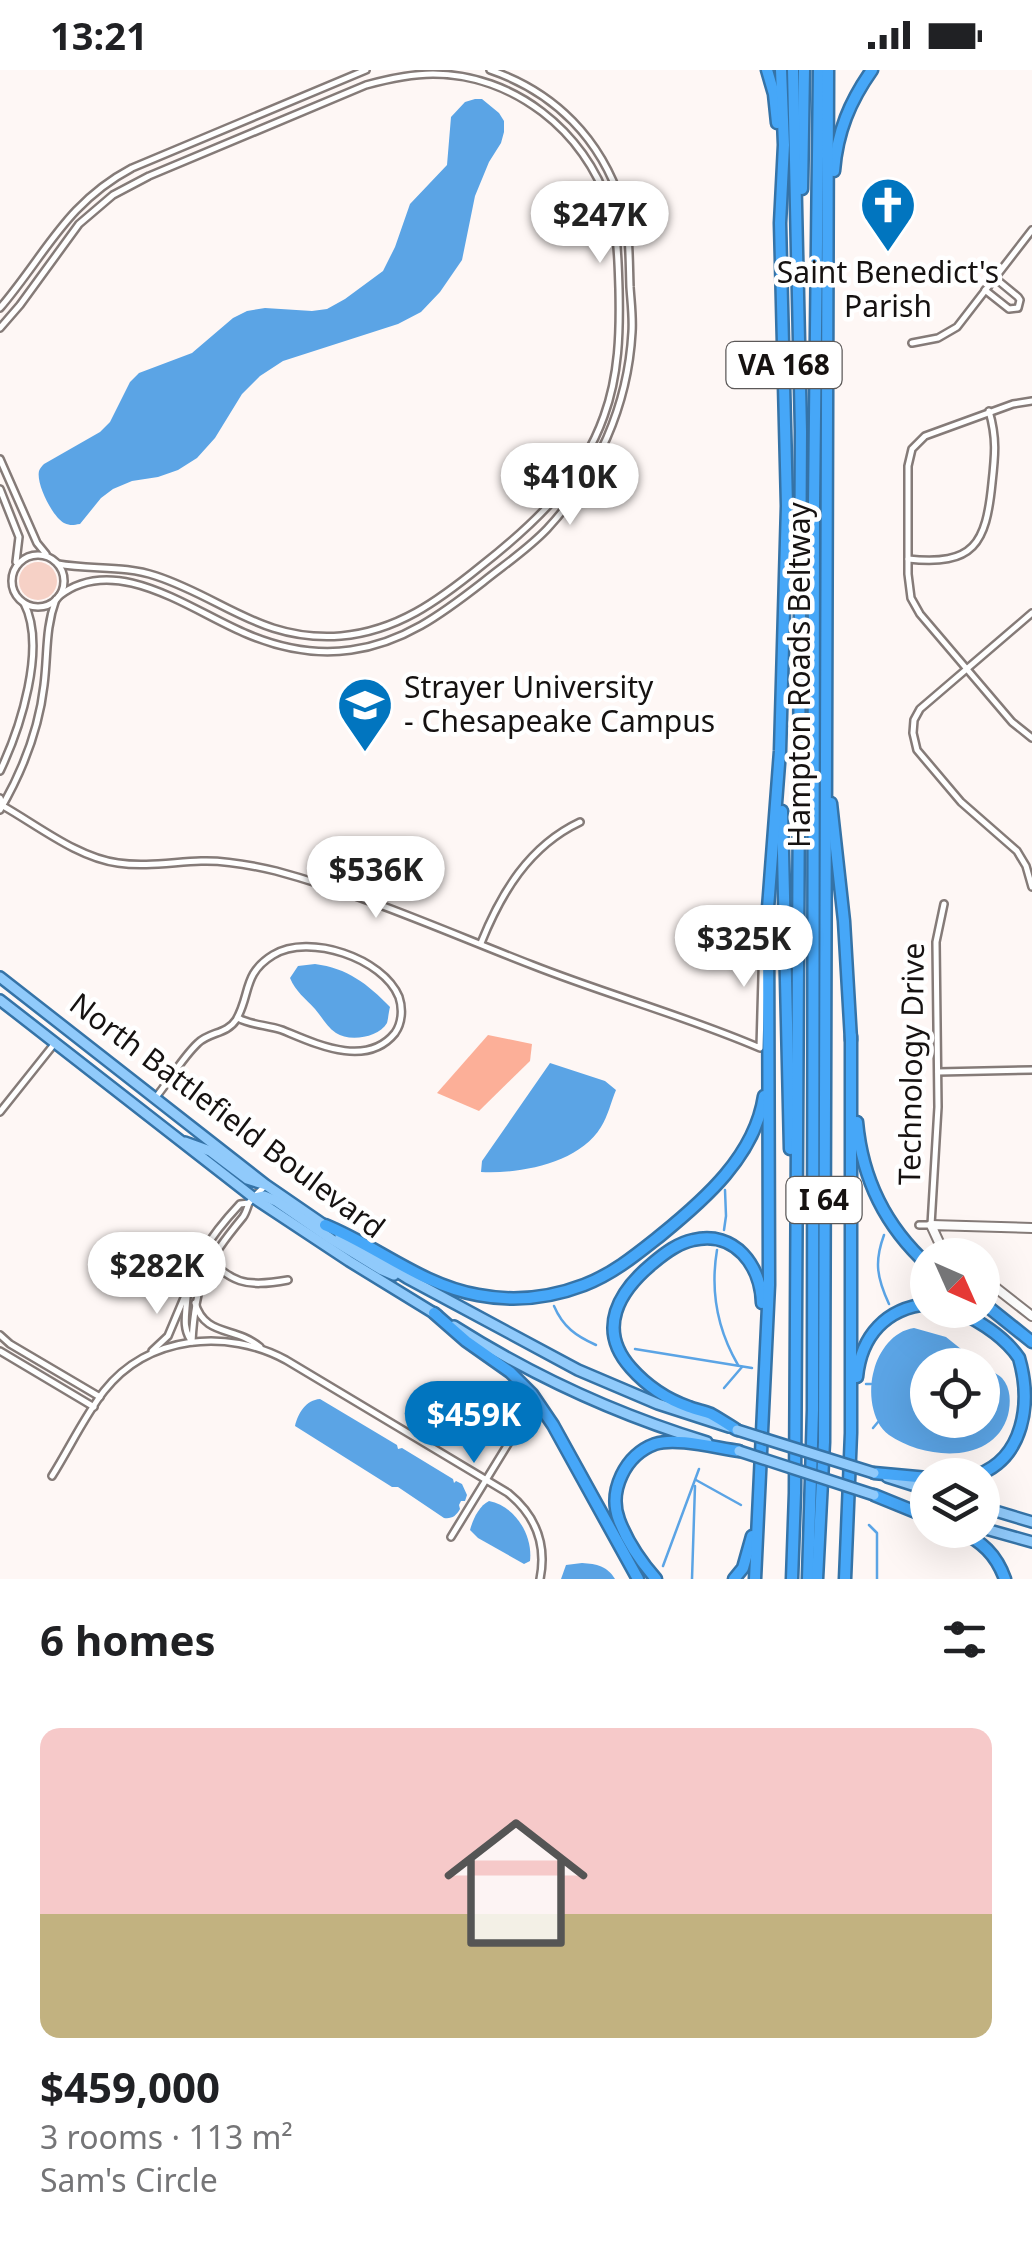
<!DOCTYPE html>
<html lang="en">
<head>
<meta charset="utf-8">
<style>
	:root { --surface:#fff; --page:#f6f6f6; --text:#202124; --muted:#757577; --accent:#0175bf }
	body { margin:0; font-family:"Noto Sans",sans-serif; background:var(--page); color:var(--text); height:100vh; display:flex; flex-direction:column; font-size:38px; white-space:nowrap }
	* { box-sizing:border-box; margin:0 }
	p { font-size:32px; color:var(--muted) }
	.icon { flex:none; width:55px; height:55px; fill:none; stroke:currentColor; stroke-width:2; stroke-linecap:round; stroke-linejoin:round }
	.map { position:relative; height:1509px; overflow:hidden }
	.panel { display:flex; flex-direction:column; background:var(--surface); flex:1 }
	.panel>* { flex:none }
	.needle { width:65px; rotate:135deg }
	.tools { position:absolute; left:910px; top:1168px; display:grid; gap:20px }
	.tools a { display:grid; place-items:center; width:90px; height:90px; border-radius:50%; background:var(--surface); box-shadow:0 10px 40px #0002; font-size:50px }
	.price { position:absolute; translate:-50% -85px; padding:0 22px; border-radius:35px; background:#fff; color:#222; font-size:32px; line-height:65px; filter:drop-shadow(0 2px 5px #0008) }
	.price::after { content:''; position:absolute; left:50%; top:60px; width:30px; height:22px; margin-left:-15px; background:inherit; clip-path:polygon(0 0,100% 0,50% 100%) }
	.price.selected { background:var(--accent); color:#fff }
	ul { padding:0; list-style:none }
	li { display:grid; align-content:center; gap:20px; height:530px; padding:0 40px }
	li span { display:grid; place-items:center; height:310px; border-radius:20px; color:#555 }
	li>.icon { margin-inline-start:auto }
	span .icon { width:180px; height:180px; fill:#fffc; stroke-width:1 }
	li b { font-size:42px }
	h2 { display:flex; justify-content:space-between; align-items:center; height:120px; padding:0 40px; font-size:42px }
	.status { display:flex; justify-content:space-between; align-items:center; height:70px; padding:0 50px; background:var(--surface); direction:ltr }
	.status svg { height:28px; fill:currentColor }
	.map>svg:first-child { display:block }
</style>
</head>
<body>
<div class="status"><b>13:21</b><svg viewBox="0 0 49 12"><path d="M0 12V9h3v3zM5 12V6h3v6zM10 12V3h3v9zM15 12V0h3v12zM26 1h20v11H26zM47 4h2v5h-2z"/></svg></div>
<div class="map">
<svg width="1032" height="1509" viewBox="0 0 1032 1509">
	<rect width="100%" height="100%" fill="#fef7f5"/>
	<circle fill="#f6d1c6" cx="38" cy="511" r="19"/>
	<polygon fill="#fcaf98" points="488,965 532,974 530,991 479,1041 437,1023"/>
	<g fill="#5ba4e5">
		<path d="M475,29H482L499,43L504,51V62L501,73L489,92L475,126L462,190L440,222L421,242L398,254L283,291L260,306L242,324L215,368L197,388L178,400L158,407L132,411L113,419L101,428L80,454C73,455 71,456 64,453C52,446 36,414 39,401C40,398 42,396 44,394L100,362L110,352L130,312L139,303L192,283L233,248L247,241L265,238L312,241L327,239L345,229L383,201L395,177L410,134L447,95L451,47L465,32Z"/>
		<path d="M315,894C347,898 368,914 390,937C389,940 388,950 387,953C378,968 349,972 336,963C327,957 322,947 315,939C305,928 296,922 290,908L298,896Z"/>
		<path d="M550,993L605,1011L616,1020C611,1032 608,1046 601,1057C579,1093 521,1104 481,1102L482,1091Z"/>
		<path d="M914,1258L946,1267L981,1295H928V1350H982L983,1296C989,1301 997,1303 1002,1308C1011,1318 1011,1333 1008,1345C994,1395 925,1390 889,1365C871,1352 868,1320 874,1300C879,1281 893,1261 914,1258Z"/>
		<path d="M320,1329L397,1375L398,1379L402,1378L453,1409L454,1413L456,1411L462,1414L467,1425L465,1431H461L459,1435L460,1439C456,1446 452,1449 444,1448L398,1417H392L295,1356C298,1343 306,1330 320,1329Z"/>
		<path d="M489,1431C515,1436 533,1465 530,1491L524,1494L478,1468L470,1460C473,1449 479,1436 489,1431Z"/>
		<path d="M582,1493C597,1494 607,1496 615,1509H561L566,1495Z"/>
	</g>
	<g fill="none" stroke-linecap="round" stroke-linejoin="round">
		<g stroke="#5ba4e5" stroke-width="2.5">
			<polyline points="724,1160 726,1146 725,1120"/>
			<path d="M884,1165C874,1192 877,1208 889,1234"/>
			<path d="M717,1180C710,1222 717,1259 738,1295"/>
			<path d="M554,1236C563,1257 576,1266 596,1275"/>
			<polyline points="635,1279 752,1298"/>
			<polyline points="866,1314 871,1314"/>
			<polyline points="724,1318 742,1297"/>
			<polyline points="873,1358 878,1352"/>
			<polyline points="696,1410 741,1435"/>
			<polyline points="869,1455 877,1463 877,1509"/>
			<polyline points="663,1496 699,1399"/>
			<polyline points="692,1509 695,1416"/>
		</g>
		<g stroke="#857b78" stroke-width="10">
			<g id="street">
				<polyline points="985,220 1009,239 1018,238 1020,230 1018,227 995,208"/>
				<path d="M0,238C46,184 66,133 132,98L366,0"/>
				<path d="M0,258L20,235L79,154L113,125L149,106L366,15C388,9 409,4 433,4C513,4 585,61 609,136C618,163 618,191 619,219C620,262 619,305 604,346C581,411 533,455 481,496C438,531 397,561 341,566C262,572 223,528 156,506C124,495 91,500 58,494"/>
				<polyline points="912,273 938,268 957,257 1032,160"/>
				<polyline points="1032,331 1013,334 925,366 912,379 908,396 908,504 911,528 920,544 1012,652 1032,668"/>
				<polyline points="0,389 37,473 46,484"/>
				<polyline points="0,419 19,467 16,492"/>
				<circle cx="38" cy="511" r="26"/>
				<path d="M908,489C974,496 986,474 992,413C995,386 997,368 989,341"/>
				<path d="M59,526C116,481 193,542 247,564C280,578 316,585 351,580C403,573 442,544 483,512C504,495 528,479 547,459C597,405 628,336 632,262C633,247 631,232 630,217C629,189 630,162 622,135C601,69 555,22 490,0"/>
				<polyline points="1032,543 920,639 914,650 913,663 917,680 961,732 1017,781 1026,796 1032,817"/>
				<path d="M0,701C20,659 47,577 24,533"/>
				<path d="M0,728L3,736C37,755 78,788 118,793C145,797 173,792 201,791C226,790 251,795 276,801C365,825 447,862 532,895C608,925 686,946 760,978L763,871"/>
				<path d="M0,740C22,702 39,659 44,615C48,583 45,559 56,529"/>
				<path d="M481,873C501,823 529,776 580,752"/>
				<polyline points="938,1002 1032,1000"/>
				<path d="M156,1027C170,1010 182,988 198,973C209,962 227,964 236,950C251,925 242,904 273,885C309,863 383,888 399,927C403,939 402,953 395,963C366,999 314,973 282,960C267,955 251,955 238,948"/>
				<polyline points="0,1042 55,973"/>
				<polyline points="919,1155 931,1155 938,1037 936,872 944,834"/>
				<path d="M202,1182C232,1213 244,1218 288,1210"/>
				<path d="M195,1233C205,1267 235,1256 260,1277"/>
				<polyline points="0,1265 10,1274 100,1327"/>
				<path d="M190,1269C184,1259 185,1250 186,1238C188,1196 212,1164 240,1134L249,1133"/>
				<path d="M192,1272C195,1212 206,1192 243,1147C246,1143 247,1138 249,1133C253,1127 261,1120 266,1115"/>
				<polyline points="0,1281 94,1337"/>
				<polyline points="152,1281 168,1266 184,1228"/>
				<path d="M52,1406C69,1379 84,1347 104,1321C148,1265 227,1258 286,1290L508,1423C535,1445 547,1474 540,1509"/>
				<polyline points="451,1467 527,1343"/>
			</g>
		</g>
		<g stroke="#857b78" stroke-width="12">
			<g id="secondary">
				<polyline points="948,1185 943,1181 931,1155 1032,1158"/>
				<polyline points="982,1207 1032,1246"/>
			</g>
		</g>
		<g stroke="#3573a7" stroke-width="14">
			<g id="primary">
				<polyline points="0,907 266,1115 327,1157"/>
				<polyline points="0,930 254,1128 349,1191 437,1245"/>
				<polyline points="185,1072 210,1081 247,1109 263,1114"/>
				<polyline points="254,1128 264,1126 276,1131 331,1169 380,1199 394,1205"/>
				<polyline points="340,1166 407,1208 578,1300 658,1334 729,1357"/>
				<path d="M454,1256C533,1306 618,1345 707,1372"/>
				<polyline points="887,1407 928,1420"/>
				<polyline points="982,1437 1032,1452"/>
				<polyline points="982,1458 1032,1472"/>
			</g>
		</g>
		<g stroke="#3573a7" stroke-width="15">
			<g id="highway">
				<polyline points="767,0 774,24 777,53"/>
				<path d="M834,101C837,62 850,31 872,0"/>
				<polyline points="802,119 804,0"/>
				<polyline points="831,733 844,851 851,970"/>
				<polyline points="782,741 790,1079"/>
				<path d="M857,1052C862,1108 886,1157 928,1195"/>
				<path d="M325,1155C377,1176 421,1215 478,1225C514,1232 550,1228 584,1215C613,1204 637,1184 661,1165C704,1130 755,1086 764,1026"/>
				<polyline points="982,1232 1032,1272"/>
				<path d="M956,1240C979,1251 1005,1267 1019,1288C1032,1333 1024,1388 977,1405"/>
				<polyline points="434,1243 466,1271 510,1302 532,1324 553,1355 638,1509"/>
				<path d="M857,1307C861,1266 886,1238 928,1234"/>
				<path d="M737,1360C729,1355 720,1349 711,1344C704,1341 696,1340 689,1337C666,1329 647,1316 631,1298C596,1259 619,1221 653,1193C665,1183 678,1173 693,1170C735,1160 761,1196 762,1233"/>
				<polyline points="874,1403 928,1408"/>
				<polyline points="874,1425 928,1447"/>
				<path d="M959,1460C982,1472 996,1484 1005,1509"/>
				<path d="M656,1509C642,1493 627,1471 619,1450C608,1421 625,1385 655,1374C676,1367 716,1378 739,1381"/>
				<polyline points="734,1509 743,1498 752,1466"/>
				<polyline points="755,1509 769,1215 768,838 780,681 787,436 780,153 784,75 781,0"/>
				<polyline points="792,1509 795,1423 801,361 793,0"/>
				<polyline points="808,1509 813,1340 814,433 819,0"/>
				<polyline points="817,1509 824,1372 828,0"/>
				<polyline points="845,1509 851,1363 851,966"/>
			</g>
		</g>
		<use href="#street" stroke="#fff" stroke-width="5"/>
		<use href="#secondary" stroke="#fff" stroke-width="8"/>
		<use href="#primary" stroke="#90cafb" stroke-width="9"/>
		<use href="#highway" stroke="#46a7f8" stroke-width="10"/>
		<g stroke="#3573a7" stroke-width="14" stroke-linecap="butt">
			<g id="primary-bridge">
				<polyline points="737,1360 874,1403"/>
				<polyline points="739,1381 874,1425"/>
			</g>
		</g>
		<use href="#primary-bridge" stroke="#90cafb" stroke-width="9"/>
	</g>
	<defs>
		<g id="church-pin" transform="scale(2.875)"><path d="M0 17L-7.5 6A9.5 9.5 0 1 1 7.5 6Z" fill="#0175bf" stroke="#fff"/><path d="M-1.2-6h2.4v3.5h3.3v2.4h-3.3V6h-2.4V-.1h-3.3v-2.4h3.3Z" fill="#fff"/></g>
		<g id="university-pin" transform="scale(2.875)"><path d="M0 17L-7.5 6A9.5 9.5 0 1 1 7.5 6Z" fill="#0175bf" stroke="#fff"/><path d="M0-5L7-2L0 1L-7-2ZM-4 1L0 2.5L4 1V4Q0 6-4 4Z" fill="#fff"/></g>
	</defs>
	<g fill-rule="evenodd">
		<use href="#church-pin" x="888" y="135"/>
		<use href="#university-pin" x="365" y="635"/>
	</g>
	<g text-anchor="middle" stroke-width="9" stroke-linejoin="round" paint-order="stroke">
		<g fill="#fff" stroke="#5c5958" stroke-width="2.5">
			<rect x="726.5" y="272" width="115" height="46" rx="8"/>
			<rect x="786.5" y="1107" width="75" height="46" rx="8"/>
		</g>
		<g font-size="28" font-weight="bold" fill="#161211">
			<text x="784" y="305">VA 168</text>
			<text x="824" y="1140">I 64</text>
		</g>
		<g font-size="30" fill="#161211" stroke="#fff">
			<text x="888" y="213">Saint Benedict's<tspan x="888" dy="34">Parish</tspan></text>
			<text x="404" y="628" text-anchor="start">Strayer University<tspan x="404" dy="34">- Chesapeake Campus</tspan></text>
		</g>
		<g font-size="30" fill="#161211" stroke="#fff">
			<text transform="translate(800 605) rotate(-90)" y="10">Hampton Roads Beltway</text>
			<text transform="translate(912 994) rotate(-89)" y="10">Technology Drive</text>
			<text transform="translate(227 1046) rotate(37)" y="10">North Battlefield Boulevard</text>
		</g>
	</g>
</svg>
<div class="tools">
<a><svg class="needle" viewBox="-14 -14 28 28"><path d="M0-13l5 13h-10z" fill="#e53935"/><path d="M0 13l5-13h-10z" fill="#757577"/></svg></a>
<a><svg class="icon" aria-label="locate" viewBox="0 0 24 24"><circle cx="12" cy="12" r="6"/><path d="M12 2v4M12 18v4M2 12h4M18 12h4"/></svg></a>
<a><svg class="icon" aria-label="layers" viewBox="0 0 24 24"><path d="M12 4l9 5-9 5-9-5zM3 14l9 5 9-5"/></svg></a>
</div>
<b class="price" style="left:600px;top:196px">$247K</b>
<b class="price" style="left:570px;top:458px">$410K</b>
<b class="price" style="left:376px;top:851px">$536K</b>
<b class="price" style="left:744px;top:920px">$325K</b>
<b class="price" style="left:157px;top:1247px">$282K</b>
<b class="price selected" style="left:474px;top:1396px">$459K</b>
</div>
<section class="panel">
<h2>6 homes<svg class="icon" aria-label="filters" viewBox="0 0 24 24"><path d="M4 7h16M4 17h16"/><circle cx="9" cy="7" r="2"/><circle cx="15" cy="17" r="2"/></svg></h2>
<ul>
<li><span style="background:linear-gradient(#f6c9c9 60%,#c2b280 0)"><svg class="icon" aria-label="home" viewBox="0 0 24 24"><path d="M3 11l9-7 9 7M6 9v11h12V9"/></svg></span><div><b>$459,000</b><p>3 rooms · 113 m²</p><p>Sam's Circle</p></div></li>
</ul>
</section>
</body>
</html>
